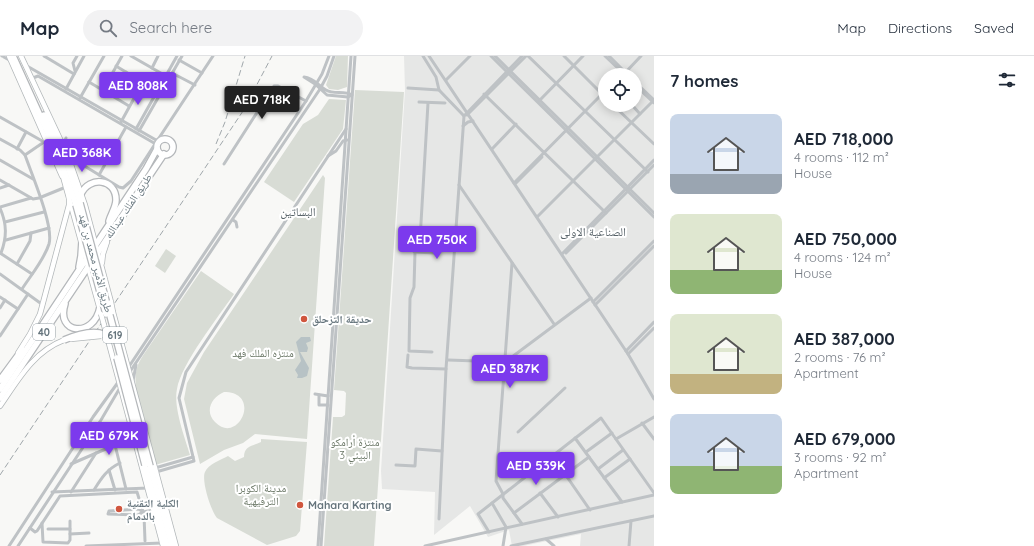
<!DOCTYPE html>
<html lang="en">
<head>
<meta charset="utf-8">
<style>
	:root { --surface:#fff; --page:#f2f2f3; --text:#1f2937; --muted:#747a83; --line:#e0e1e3; --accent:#7c3aed }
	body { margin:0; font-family:Quicksand,"Noto Naskh Arabic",sans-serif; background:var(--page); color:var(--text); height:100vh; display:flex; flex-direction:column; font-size:15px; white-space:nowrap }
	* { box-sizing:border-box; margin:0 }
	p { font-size:13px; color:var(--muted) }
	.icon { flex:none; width:22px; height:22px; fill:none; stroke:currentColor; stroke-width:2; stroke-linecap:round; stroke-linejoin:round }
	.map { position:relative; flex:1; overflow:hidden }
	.side { display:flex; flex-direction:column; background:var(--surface); width:380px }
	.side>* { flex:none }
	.fabs { position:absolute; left:598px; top:12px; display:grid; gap:8px }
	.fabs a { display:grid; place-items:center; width:44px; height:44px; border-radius:50%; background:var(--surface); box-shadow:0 2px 10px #0003; font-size:20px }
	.price { position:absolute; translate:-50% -34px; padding:0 9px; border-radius:4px; background:var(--accent); color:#fff; font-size:13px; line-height:26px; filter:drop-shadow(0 1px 2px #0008) }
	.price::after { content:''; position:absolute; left:50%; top:24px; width:12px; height:9px; margin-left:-6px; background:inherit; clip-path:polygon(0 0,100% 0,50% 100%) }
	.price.selected { background:#222; color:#fff }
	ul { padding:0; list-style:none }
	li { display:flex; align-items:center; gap:12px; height:100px; padding:0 16px }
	li span { display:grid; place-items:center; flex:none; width:112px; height:80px; border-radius:8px; color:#555 }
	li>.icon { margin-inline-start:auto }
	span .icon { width:48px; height:48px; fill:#fffc; stroke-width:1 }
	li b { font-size:17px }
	h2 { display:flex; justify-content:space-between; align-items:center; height:48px; padding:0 16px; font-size:17px }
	header { display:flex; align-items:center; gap:24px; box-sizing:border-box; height:56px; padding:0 20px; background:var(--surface); border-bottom:1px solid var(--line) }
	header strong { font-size:19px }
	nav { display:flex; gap:22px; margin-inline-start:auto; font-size:14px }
	.search { width:280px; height:36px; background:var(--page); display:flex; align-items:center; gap:10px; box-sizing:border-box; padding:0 14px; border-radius:22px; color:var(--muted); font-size:15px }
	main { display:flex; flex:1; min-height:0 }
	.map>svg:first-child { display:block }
</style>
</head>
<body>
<header>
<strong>Map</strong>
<div class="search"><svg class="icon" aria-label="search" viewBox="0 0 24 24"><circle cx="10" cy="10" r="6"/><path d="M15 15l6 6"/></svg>Search here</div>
<nav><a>Map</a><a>Directions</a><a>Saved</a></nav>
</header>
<main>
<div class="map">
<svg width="654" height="490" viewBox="0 0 654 490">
	<rect width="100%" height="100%" fill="#f8f8f6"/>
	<path fill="#e6e7e6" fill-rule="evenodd" d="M404,0H654V490H580L581,478L523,490H512L509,474L488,481L470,450L434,479L435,436L382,433L381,415L405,34ZM605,19H635V49H605Z"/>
	<g fill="#d8dcd5" fill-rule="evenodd">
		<polygon points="336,0 348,0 347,31 338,34 329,33 326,29"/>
		<polygon points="355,34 404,36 374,490 324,490 333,361 342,361 345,359 346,337 344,335 334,334"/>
		<polygon points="329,43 346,44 343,73 294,146 264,126 303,68 318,59"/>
		<path d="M323,119L325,122L307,383L255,378L243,387L224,394L200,408L184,343L187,327L204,296ZM224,336C263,336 238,390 215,366C204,355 212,341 224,336Z"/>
		<polygon points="166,193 176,200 165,217 155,210"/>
		<path d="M201,215L234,238C219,260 181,308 177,333C173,351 185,382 190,399L155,409C149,386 130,334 137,312C138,307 141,303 144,298Z"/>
		<path d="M261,383L307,386L300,475L296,480L267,489L217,462C211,455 201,424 205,416C208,408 221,404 228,400L235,405L244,401C244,390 253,390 261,386Z"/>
	</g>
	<polygon fill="#b7c2c5" points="301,281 310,281 311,285 306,287 308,292 307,296 300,296 309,312 307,320 302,322 297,322 298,319 295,314 301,305 296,286"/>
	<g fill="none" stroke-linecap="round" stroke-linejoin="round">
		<g stroke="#b2b7b9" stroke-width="6">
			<g id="major">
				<polyline points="9,0 62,120"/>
				<polyline points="21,0 68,100 85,149 111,246"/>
				<polyline points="62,117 100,254"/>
				<polyline points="102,207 103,198 107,186"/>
				<polyline points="113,256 176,490"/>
				<polyline points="104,269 163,490"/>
				<polyline points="18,297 30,278 40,258 69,149 69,140"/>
				<path d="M0,350C18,324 33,296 64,284"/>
			</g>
		</g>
		<g stroke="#b4b7ba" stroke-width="8">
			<g id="highway">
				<polyline points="13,0 61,106 76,149"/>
				<polyline points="44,59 67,108 80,147"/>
				<circle cx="165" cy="91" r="8"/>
				<path d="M81,138C89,120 116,122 116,144C116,151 111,158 109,165"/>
				<polyline points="79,211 81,200 82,185"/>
				<path d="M65,248C55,278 94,283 100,251"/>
				<polyline points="0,324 22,294"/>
				<polyline points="0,333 146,113 157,93"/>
				<polyline points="0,342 164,98"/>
				<polyline points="145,409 167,490"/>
				<polyline points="150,410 172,490"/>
			</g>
		</g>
		<g stroke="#bec2c5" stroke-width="3">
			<polyline points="2,0 11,5"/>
			<polyline points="44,0 74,18"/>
			<polyline points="131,0 166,20"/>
			<polyline points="423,0 436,21 439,34"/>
			<polyline points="429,0 628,298 654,343"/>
			<polyline points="491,0 654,161"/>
			<polyline points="495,0 654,157"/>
			<polyline points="528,0 648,116"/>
			<polyline points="564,0 605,41"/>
			<polyline points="605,0 625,19"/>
			<polyline points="609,0 628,19"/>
			<polyline points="179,4 202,17"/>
			<polyline points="27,10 156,84 161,84"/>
			<polyline points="116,10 157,35"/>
			<polyline points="152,12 158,0"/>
			<polyline points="75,15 73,7 77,0"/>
			<polyline points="172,17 195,29"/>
			<polyline points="624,18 641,0"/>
			<path d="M304,21C314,22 319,30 326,34C334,39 344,34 352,39L348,41L327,39L315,28Z"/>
			<polyline points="446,24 470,0"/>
			<polyline points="33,26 33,22 38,20 154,87 157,90"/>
			<polyline points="89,26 129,50"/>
			<polyline points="635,26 654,44"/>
			<polyline points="635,29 654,47"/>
			<polyline points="408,32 439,34 464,60"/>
			<polyline points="66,33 84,0"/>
			<polyline points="103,34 122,0"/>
			<polyline points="484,38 606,157"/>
			<polyline points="112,40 126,16"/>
			<polyline points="80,42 104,0"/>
			<polyline points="539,45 583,0"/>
			<polyline points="419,46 445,47"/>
			<polyline points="613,49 654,88"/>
			<polyline points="632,49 640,58"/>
			<polyline points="467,59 526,0"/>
			<polyline points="0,61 44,86 25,99"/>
			<polyline points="121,66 143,26"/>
			<polyline points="463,70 468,66 473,65"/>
			<polyline points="136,73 177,0"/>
			<polyline points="139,75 182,0"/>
			<path d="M0,83L20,94L25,99C32,119 54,170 49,188C44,204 31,219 22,233"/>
			<polyline points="157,85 213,0"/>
			<polyline points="63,89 66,82"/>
			<polyline points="17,93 26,76"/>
			<polyline points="492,93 516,68"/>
			<polyline points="68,100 119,131 123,132 131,125 155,88"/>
			<polyline points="328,100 336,95 343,85 347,84"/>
			<polyline points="0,104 33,123"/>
			<polyline points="224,108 274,30 278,30 306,45"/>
			<polyline points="99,119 126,71"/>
			<polyline points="0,124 33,143 39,142 66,131"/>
			<polyline points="514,127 605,35"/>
			<polyline points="516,127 542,101"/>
			<polyline points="459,129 554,268"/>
			<polyline points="0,132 9,129"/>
			<polyline points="0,151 31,142"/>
			<path d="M0,152C7,168 7,181 1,197"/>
			<polyline points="537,161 654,44"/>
			<polyline points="233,164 236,166 237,171"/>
			<polyline points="5,166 44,156"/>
			<polyline points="6,184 49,172"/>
			<polyline points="420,184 428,47"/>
			<polyline points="455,190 437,189 435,197 415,196 410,193 411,188 420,184 455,187"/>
			<polyline points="415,196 414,231 410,242 409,295 432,296"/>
			<polyline points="0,197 32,218"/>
			<polyline points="566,197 654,109"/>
			<polyline points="562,198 654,104"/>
			<polyline points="512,207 496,425 503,438 503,442 514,457"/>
			<polyline points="17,208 30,185 31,177"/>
			<polyline points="0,218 43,249"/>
			<polyline points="0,241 18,253"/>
			<polyline points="593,246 654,185"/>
			<polyline points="595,249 654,190"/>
			<polyline points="0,252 5,244"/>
			<polyline points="0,280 28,238"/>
			<polyline points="626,295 654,266"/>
			<polyline points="628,298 654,272"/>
			<polyline points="408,299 407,311 412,312 446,313"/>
			<polyline points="448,304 505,306 591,242"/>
			<polyline points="128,312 306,45 322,18 329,0"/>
			<polyline points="129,317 320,33 327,20 334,0"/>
			<polyline points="133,325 136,309"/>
			<polyline points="315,338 328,340"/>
			<polyline points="319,339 319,349 328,349"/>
			<polyline points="642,367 654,383"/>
			<polyline points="518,376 565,332"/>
			<polyline points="113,382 115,389"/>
			<polyline points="575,382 622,446"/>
			<polyline points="616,383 654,361"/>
			<polyline points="586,396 612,377"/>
			<polyline points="71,408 115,389 126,433"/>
			<polyline points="396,409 415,410 416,393 442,395"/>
			<polyline points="155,412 193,401"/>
			<polyline points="598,413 623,394"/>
			<polyline points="109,414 115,434"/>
			<polyline points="156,416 194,405 179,342 186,316 346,73"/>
			<polyline points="565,418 590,454"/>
			<polyline points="604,422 630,403"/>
			<path d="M94,434C101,423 107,413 120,407"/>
			<polyline points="52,436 148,432"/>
			<polyline points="71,436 96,397"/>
			<polyline points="540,437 558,461"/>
			<polyline points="492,447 506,471 503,490"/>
			<polyline points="143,456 138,459 108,458 109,455 139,453 143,456 154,454"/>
			<polyline points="439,463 446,313 464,60 522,0"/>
			<polyline points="42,467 43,486 68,487 70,484 70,465"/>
			<polyline points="522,468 514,457 589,401"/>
			<polyline points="30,472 35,476 37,475 60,440 137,436 144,459 145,485"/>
			<polyline points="48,473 70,473"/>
			<polyline points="489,476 478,458 601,362 654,437"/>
			<polyline points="70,478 89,477"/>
			<polyline points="546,483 554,490"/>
			<polyline points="9,490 93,361 119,325"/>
			<polyline points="18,490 101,364 121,330"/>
			<polyline points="86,490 162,487"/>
			<polyline points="318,490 351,0"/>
			<polyline points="321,490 355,0"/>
			<polyline points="425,490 654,439"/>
			<polyline points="511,490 654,460"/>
			<polyline points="629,490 631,465"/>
		</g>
		<use href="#major" stroke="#fff" stroke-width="4.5"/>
		<use href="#highway" stroke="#fff" stroke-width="5.5"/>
		<g stroke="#a0a7ab" stroke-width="1" stroke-dasharray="6 3" stroke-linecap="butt">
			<polyline points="216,88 225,66 245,0"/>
			<polyline points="0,419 243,55 272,0"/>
		</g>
		<g stroke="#b2b7b9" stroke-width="6" stroke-linecap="butt">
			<g id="major-bridge">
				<polyline points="111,246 113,256"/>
				<polyline points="101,258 104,269"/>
				<polyline points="71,283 101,280"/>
			</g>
		</g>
		<g stroke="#b4b7ba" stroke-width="8" stroke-linecap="butt">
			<g id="highway-bridge">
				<polyline points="80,147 150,410"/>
				<polyline points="76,149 106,258"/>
				<path d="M64,284C78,278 101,271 112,284"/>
				<polyline points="117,302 145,409"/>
			</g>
		</g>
		<use href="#major-bridge" stroke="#fff" stroke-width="4.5"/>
		<use href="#highway-bridge" stroke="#fff" stroke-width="5.5"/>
	</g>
	<g fill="#d0563e" stroke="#fff" stroke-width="1.5">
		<circle cx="304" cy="263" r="4"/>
		<circle cx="300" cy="449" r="4"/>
		<circle cx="119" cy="453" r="4"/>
	</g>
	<g text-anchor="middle" stroke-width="4" stroke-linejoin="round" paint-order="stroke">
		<g fill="#fff" stroke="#949ea4" stroke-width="1">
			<rect x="33" y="268" width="22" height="16" rx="3"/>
			<rect x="103" y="271" width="24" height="16" rx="3"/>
		</g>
		<g font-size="10" font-weight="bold" fill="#66757d">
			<text x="44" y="280">40</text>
			<text x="115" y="283">619</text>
		</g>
		<g font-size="11" fill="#66757d" stroke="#fff">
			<text transform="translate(128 150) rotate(-56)" y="4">طريق الملك عبدالله</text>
			<text transform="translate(96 207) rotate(75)" y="4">طريق الأمير محمد بن فهد</text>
		</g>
		<g font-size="11" font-weight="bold" fill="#66757d" stroke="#fff" text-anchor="start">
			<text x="312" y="267">حديقة التزحلق</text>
			<text x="127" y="451">الكلية التقنية<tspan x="127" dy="13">بالدمام</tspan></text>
			<text x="308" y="453">Mahara Karting</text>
		</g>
		<g font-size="11" fill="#697665" stroke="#fff">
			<text x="263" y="301">منتزه الملك فهد</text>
			<text x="355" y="390">منتزة أرامكو<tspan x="355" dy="13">البيئي 3</tspan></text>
			<text x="261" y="436">مدينة الكوبرا<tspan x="261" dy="13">الترفيهية</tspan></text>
		</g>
		<g font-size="12" fill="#586369" stroke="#fff">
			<text x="298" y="160">البساتين</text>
			<text x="593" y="180">الصناعية الاولى</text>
		</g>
	</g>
</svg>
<div class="fabs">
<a><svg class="icon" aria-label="locate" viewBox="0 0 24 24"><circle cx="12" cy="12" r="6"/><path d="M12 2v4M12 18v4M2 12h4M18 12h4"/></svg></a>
</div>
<b class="price" style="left:138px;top:50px">AED 808K</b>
<b class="price selected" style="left:262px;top:64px">AED 718K</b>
<b class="price" style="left:82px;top:117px">AED 368K</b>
<b class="price" style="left:437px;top:204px">AED 750K</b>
<b class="price" style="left:510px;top:333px">AED 387K</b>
<b class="price" style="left:109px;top:400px">AED 679K</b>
<b class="price" style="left:536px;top:430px">AED 539K</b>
</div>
<section class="side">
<h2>7 homes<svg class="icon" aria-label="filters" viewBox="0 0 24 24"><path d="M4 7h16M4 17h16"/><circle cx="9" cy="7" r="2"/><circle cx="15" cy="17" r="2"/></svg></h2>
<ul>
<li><span style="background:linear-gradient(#c9d6e8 75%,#9aa5b1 0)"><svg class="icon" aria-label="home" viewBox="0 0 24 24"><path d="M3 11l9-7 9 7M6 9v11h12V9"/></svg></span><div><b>AED 718,000</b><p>4 rooms · 112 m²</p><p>House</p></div></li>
<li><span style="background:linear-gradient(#dfe7d0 70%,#8fb573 0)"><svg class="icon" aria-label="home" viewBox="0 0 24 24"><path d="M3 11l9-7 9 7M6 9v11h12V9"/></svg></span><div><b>AED 750,000</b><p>4 rooms · 124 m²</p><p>House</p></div></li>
<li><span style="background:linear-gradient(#dfe7d0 75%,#c2b280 0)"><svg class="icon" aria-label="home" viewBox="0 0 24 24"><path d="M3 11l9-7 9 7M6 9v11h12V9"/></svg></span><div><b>AED 387,000</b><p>2 rooms · 76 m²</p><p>Apartment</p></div></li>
<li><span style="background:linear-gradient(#c9d6e8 65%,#8fb573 0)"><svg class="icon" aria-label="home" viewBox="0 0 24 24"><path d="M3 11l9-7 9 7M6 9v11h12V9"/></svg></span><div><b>AED 679,000</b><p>3 rooms · 92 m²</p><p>Apartment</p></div></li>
</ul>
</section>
</main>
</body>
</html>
